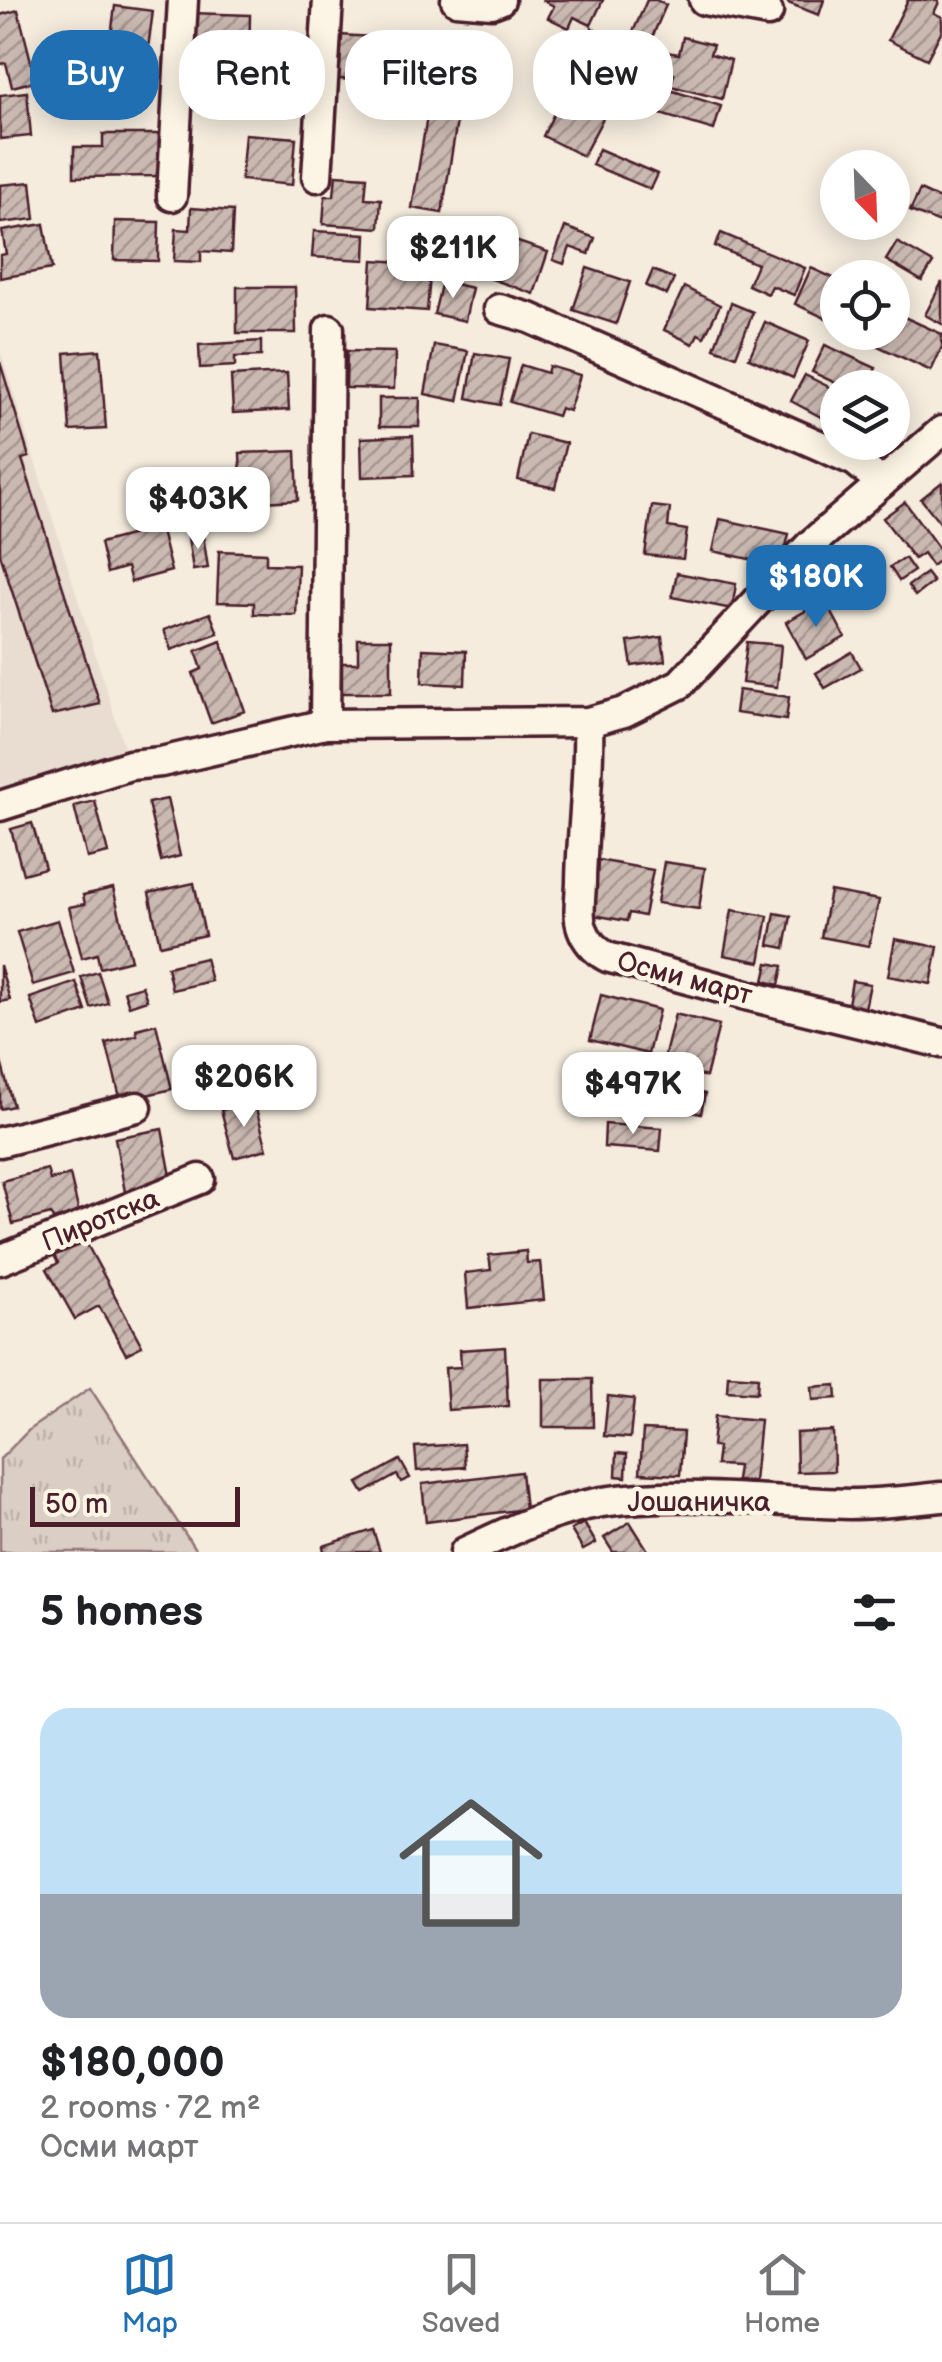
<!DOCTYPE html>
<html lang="en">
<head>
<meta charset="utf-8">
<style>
	:root { --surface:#fff; --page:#f2f2f2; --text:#202124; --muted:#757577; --line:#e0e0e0; --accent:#1f6fb2 }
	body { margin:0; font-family:"Balsamiq Sans",sans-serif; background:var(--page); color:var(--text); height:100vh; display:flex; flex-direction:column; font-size:38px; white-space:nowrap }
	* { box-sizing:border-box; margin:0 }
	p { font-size:32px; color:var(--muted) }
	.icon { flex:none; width:55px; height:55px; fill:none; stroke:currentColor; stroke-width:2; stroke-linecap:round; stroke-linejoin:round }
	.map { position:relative; height:1552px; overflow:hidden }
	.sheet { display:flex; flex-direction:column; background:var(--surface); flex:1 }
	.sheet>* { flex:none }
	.hud { position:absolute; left:30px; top:30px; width:882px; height:90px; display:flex; gap:20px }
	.needle { width:65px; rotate:157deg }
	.buttons { position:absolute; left:820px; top:150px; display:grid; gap:20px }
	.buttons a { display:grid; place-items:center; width:90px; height:90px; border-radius:50%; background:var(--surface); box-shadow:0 5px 25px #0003; font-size:50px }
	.scale { position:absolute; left:30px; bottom:25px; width:210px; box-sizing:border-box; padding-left:10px; border:5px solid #4a1f2b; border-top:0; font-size:28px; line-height:35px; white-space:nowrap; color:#4a1f2b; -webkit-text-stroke:8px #fcf5e5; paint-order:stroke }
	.price { position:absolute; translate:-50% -85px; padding:0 22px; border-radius:20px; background:#fff; color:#222; font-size:32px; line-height:65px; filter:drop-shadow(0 2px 5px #0008) }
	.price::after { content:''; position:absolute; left:50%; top:60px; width:30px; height:22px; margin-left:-15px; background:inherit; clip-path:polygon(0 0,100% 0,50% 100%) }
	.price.selected { background:var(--accent); color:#fff }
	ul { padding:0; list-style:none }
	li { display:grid; align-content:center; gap:20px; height:530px; padding:0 40px }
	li+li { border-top:2px solid var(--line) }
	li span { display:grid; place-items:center; height:310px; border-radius:30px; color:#555 }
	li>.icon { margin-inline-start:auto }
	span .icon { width:180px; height:180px; fill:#fffc; stroke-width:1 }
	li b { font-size:42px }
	h2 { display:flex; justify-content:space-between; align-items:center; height:120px; padding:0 40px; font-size:42px }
	.chip { padding:0 35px; border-radius:40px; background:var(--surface); box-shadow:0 5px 25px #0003; font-size:35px; line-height:90px }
	.chip.selected { background:var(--accent); color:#fff }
	.menu { display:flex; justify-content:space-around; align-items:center; height:140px; border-top:2px solid var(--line); background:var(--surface); font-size:28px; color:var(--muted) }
	.menu a { display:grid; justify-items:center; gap:5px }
	.menu .selected { color:var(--accent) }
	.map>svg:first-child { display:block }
</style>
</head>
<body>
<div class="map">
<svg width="942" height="1552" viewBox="0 0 942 1552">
	<defs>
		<pattern id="grass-tufts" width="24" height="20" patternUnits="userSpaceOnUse" patternTransform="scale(2.5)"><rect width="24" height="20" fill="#dbcec4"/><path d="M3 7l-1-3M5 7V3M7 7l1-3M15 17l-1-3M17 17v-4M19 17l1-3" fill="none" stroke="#bdb0a9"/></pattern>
		<pattern id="building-hatch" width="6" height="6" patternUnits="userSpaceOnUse" patternTransform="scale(2.5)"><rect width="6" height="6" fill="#cab9b1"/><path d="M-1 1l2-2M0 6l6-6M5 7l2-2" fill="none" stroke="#a69690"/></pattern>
	</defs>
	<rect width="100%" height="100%" fill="#f5ecde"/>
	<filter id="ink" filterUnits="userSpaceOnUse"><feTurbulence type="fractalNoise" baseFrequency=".01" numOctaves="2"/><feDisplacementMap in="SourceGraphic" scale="20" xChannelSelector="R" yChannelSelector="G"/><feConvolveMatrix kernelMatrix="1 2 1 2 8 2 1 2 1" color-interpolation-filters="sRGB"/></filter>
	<g filter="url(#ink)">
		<polygon fill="#e8ddd0" points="0,350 130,765 0,806"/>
		<polygon fill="url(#grass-tufts)" stroke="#927678" stroke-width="2.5" points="90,1388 197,1552 0,1552 0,1459 30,1429"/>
		<g fill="url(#building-hatch)" stroke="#4a1f2b" stroke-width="2.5">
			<polygon points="542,0 603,0 591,25 574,17 569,28 548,18 554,6"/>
			<polygon points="647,0 656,0 666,5 647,49 629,41"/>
			<polygon points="789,0 824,0 819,15 788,3"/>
			<polygon points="908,0 935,0 939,2 934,13 942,17 942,30 927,59 888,40"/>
			<polygon points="115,6 153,11 146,63 108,58"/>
			<polygon points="18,10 36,81 12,87 6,63 0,64 0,15"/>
			<polygon points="190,13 250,15 249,66 189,64"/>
			<polygon points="592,28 637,51 618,90 595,78 598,73 575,61"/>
			<polygon points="339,35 391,38 389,81 337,79"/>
			<polygon points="683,37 713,45 710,54 731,60 722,99 671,86 674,74 660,70 665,52 679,54"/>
			<polygon points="206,76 246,76 245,97 205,96"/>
			<polygon points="667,89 721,106 714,130 660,114"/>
			<polygon points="53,91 83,92 82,112 52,111"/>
			<polygon points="27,92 31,136 0,139 0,95"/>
			<polygon points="563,95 604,116 583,156 543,136"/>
			<polygon points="428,110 458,115 442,213 412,208"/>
			<polygon points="103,134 159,134 159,176 74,177 74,147 103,147"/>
			<polygon points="245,134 296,138 292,185 241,180"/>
			<polygon points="599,149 657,174 650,189 592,165"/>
			<polygon points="336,175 367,177 365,198 381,199 379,228 323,224 325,196 334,196"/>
			<polygon points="31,182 35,219 0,223 0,185"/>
			<polygon points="920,190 942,200 942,218 940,223 910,211"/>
			<polygon points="191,208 233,211 231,253 201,251 201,262 174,261 176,229 190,230"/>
			<polygon points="115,221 159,222 158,261 114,260"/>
			<polygon points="44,224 52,269 0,278 0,255 6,254 2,231"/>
			<polygon points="565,227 595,238 589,254 570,247 564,264 553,260"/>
			<polygon points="314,231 366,234 365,260 312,257"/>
			<polygon points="721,233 805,268 794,295 772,286 768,294 748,285 757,264 715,246"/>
			<polygon points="500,236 548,252 534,294 486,277"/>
			<polygon points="897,242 933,263 922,281 886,260"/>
			<polygon points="373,260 431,264 427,311 370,307"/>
			<polygon points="587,268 630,282 616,324 573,310"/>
			<polygon points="811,268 838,280 838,324 795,304"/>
			<polygon points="653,270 674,279 667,295 646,286"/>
			<polygon points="442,281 472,288 465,321 434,314"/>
			<polygon points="942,282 942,324 925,315"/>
			<polygon points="237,287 295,287 296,333 237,333"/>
			<polygon points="684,287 720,305 704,337 698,334 693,344 664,330"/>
			<polygon points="731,303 753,312 736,356 714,348"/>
			<polygon points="893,312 942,334 942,347 931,371 867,341 871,332 892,332"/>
			<polygon points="765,322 809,341 793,378 749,358"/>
			<polygon points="261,341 261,356 235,357 235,366 200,368 199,345"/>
			<polygon points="434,345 468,351 458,401 425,394"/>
			<polygon points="825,345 876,368 867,386 859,382 856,388 846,388 812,372"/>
			<polygon points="100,350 106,429 70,431 65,353"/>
			<polygon points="347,351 395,352 394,389 346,388"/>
			<polygon points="475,353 509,359 500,405 467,398"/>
			<polygon points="0,362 29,457 22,459 100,704 52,715 0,554"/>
			<polygon points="521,365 547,373 549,366 580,375 569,411 560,408 557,416 510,402"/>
			<polygon points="287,373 289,410 233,413 231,376"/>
			<polygon points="805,375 835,390 821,417 791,401"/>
			<polygon points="379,398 420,398 419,427 379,427"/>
			<polygon points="528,434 566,443 555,488 518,480"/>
			<polygon points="413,436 414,475 362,477 361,438"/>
			<polygon points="842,442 887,442 878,460"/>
			<polygon points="296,451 298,500 242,503 240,453"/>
			<polygon points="942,482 942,525 921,499"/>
			<polygon points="905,502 942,553 942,558 932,566 923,553 914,559 883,518"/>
			<polygon points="652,506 670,508 668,527 687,530 683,559 645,555"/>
			<polygon points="720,519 789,534 781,566 713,551"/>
			<polygon points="160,527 171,571 131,582 127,567 107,573 100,543"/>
			<polygon points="203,535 208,568 193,570 188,537"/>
			<polygon points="219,551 266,553 266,564 298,565 296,615 254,614 254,603 217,602"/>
			<polygon points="905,558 914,571 899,581 890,567"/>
			<polygon points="677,573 736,584 732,609 672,597"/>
			<polygon points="926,573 933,582 915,596 908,586"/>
			<polygon points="825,600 845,637 806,659 786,622"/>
			<polygon points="210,613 218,633 171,650 164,630"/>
			<polygon points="662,637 665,661 632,666 628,642"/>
			<polygon points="358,639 391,639 391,693 342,693 342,663 358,663"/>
			<polygon points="221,641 245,711 211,723 193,673 202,669 196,651"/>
			<polygon points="747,642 781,645 777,687 742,683"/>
			<polygon points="423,649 466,651 465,685 422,683"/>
			<polygon points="852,652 861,668 825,688 816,673"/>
			<polygon points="738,690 789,697 786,720 735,713"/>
			<polygon points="167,799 180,856 161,861 148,803"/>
			<polygon points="95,801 108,853 87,858 74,806"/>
			<polygon points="32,823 45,868 23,874 11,829"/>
			<polygon points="598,860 653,870 644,916 629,913 627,921 588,914"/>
			<polygon points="664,862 705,868 699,909 657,903"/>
			<polygon points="194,883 205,935 160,945 149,893"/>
			<polygon points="113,888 131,960 100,968 97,954 82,958 69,907 85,904 83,895"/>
			<polygon points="830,891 879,900 869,946 821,937"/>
			<polygon points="732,910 768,916 760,962 724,955"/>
			<polygon points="775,913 791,916 785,948 769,945"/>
			<polygon points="58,920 74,973 33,985 17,932"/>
			<polygon points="895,939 938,947 931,984 888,976"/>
			<polygon points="205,958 211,981 172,990 167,967"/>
			<polygon points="768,963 783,966 779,985 764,981"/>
			<polygon points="0,965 10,1000 0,1002"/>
			<polygon points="98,972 108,1003 91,1008 81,977"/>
			<polygon points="852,981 870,984 864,1013 847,1010"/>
			<polygon points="76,982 86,1011 40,1027 30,998"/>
			<polygon points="142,986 147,1000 129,1006 124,991"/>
			<polygon points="601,995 659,1010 648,1054 590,1040"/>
			<polygon points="675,1014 719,1025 706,1077 692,1073 688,1087 659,1079"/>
			<polygon points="156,1024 172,1089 121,1101 106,1043 137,1035 136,1029"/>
			<polygon points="0,1058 13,1106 0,1109"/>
			<polygon points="659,1084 705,1094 701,1114 655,1104"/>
			<polygon points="254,1101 267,1149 234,1158 221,1110"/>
			<polygon points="605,1124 662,1128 660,1151 604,1147"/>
			<polygon points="162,1129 171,1176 158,1179 159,1185 125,1192 115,1138"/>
			<polygon points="47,1169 50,1180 70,1175 79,1213 53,1220 51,1214 13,1224 2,1181"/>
			<polygon points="83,1237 142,1346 126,1354 99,1306 75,1319 47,1269 58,1263 53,1253"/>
			<polygon points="526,1251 527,1263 540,1262 544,1300 468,1308 465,1273 491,1270 489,1255"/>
			<polygon points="505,1347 508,1406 448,1410 445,1368 461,1367 460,1350"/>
			<polygon points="728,1375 758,1377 757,1393 727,1391"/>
			<polygon points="543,1379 592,1379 593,1427 543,1427"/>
			<polygon points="836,1385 837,1398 813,1400 812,1387"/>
			<polygon points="608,1396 634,1399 630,1438 604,1436"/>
			<polygon points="715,1416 760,1420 754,1482 736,1481 738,1466 716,1465 718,1447 712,1446"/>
			<polygon points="643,1430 683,1432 680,1475 640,1473"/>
			<polygon points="833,1431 834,1471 797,1472 796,1433"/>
			<polygon points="463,1444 465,1467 417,1471 415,1447"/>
			<polygon points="617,1453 627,1454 626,1477 616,1476"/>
			<polygon points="400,1460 410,1478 401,1482 397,1475 364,1493 358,1483"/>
			<polygon points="521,1472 525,1509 426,1522 422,1484"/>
			<polygon points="630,1522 649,1552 613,1552 604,1538"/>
			<polygon points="584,1523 596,1543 583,1550 571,1530"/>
			<polygon points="373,1530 380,1552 324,1552 323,1546"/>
		</g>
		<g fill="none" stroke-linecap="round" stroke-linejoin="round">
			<g stroke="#4a1f2b" stroke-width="35">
				<g id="minor">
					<polyline points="456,0 492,3 500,0"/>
					<polyline points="704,0 768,12"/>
					<polyline points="317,177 328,0"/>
					<polyline points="172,196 183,0"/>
					<polyline points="499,309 530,318 855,461 882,483"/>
					<path d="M588,722C590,775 582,828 581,881C581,895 577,915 582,928C587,942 595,950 607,957L750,996L942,1043"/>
					<polyline points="325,724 329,329"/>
					<polyline points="0,806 130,765 161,762 325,724 588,722 624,712 680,684 810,545 942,431"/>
					<polyline points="0,1142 137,1107"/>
					<polyline points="0,1260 200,1179"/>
					<path d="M465,1552C509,1531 553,1510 602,1502C685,1490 767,1502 849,1504C880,1504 911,1500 942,1497"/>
				</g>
			</g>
			<use href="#minor" stroke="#fcf5e5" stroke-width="28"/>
		</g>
	</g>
	<g text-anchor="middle" stroke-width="9" stroke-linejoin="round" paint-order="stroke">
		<g font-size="28" fill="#4a1f2b" stroke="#fcf5e5">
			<text transform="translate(685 977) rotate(15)" y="10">Осми март</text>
			<text transform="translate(100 1219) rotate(-22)" y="10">Пиротска</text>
			<text x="699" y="1511">Јошаничка</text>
		</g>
	</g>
</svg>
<div class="buttons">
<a><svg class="needle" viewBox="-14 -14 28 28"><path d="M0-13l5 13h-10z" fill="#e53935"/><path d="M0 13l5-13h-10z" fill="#757577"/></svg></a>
<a><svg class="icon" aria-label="locate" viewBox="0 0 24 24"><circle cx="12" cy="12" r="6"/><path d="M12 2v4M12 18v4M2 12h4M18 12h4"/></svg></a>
<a><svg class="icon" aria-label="layers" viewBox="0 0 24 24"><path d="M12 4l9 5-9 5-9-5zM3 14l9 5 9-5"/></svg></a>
</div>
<div class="scale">50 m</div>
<b class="price" style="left:453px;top:301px">$211K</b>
<b class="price" style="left:198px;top:552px">$403K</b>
<b class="price selected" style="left:816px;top:630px">$180K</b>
<b class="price" style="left:244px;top:1130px">$206K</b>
<b class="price" style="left:633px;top:1137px">$497K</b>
<div class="hud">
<a class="chip selected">Buy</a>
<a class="chip">Rent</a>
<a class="chip">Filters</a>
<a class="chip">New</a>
</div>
</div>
<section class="sheet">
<h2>5 homes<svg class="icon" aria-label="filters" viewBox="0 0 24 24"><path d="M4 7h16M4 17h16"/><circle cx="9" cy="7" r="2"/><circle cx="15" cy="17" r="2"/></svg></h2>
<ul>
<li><span style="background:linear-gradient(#bfe0f5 60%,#9aa5b1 0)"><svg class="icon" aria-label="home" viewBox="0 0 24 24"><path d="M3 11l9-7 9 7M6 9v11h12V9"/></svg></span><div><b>$180,000</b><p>2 rooms · 72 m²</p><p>Осми март</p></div></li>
</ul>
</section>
<nav class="menu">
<a class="selected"><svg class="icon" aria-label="map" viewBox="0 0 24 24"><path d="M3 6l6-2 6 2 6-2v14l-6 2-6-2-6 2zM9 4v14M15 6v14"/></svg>Map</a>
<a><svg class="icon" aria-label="saved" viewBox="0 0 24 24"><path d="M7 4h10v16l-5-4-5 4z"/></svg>Saved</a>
<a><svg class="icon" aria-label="home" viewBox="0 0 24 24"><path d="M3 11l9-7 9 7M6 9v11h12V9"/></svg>Home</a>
</nav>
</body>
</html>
